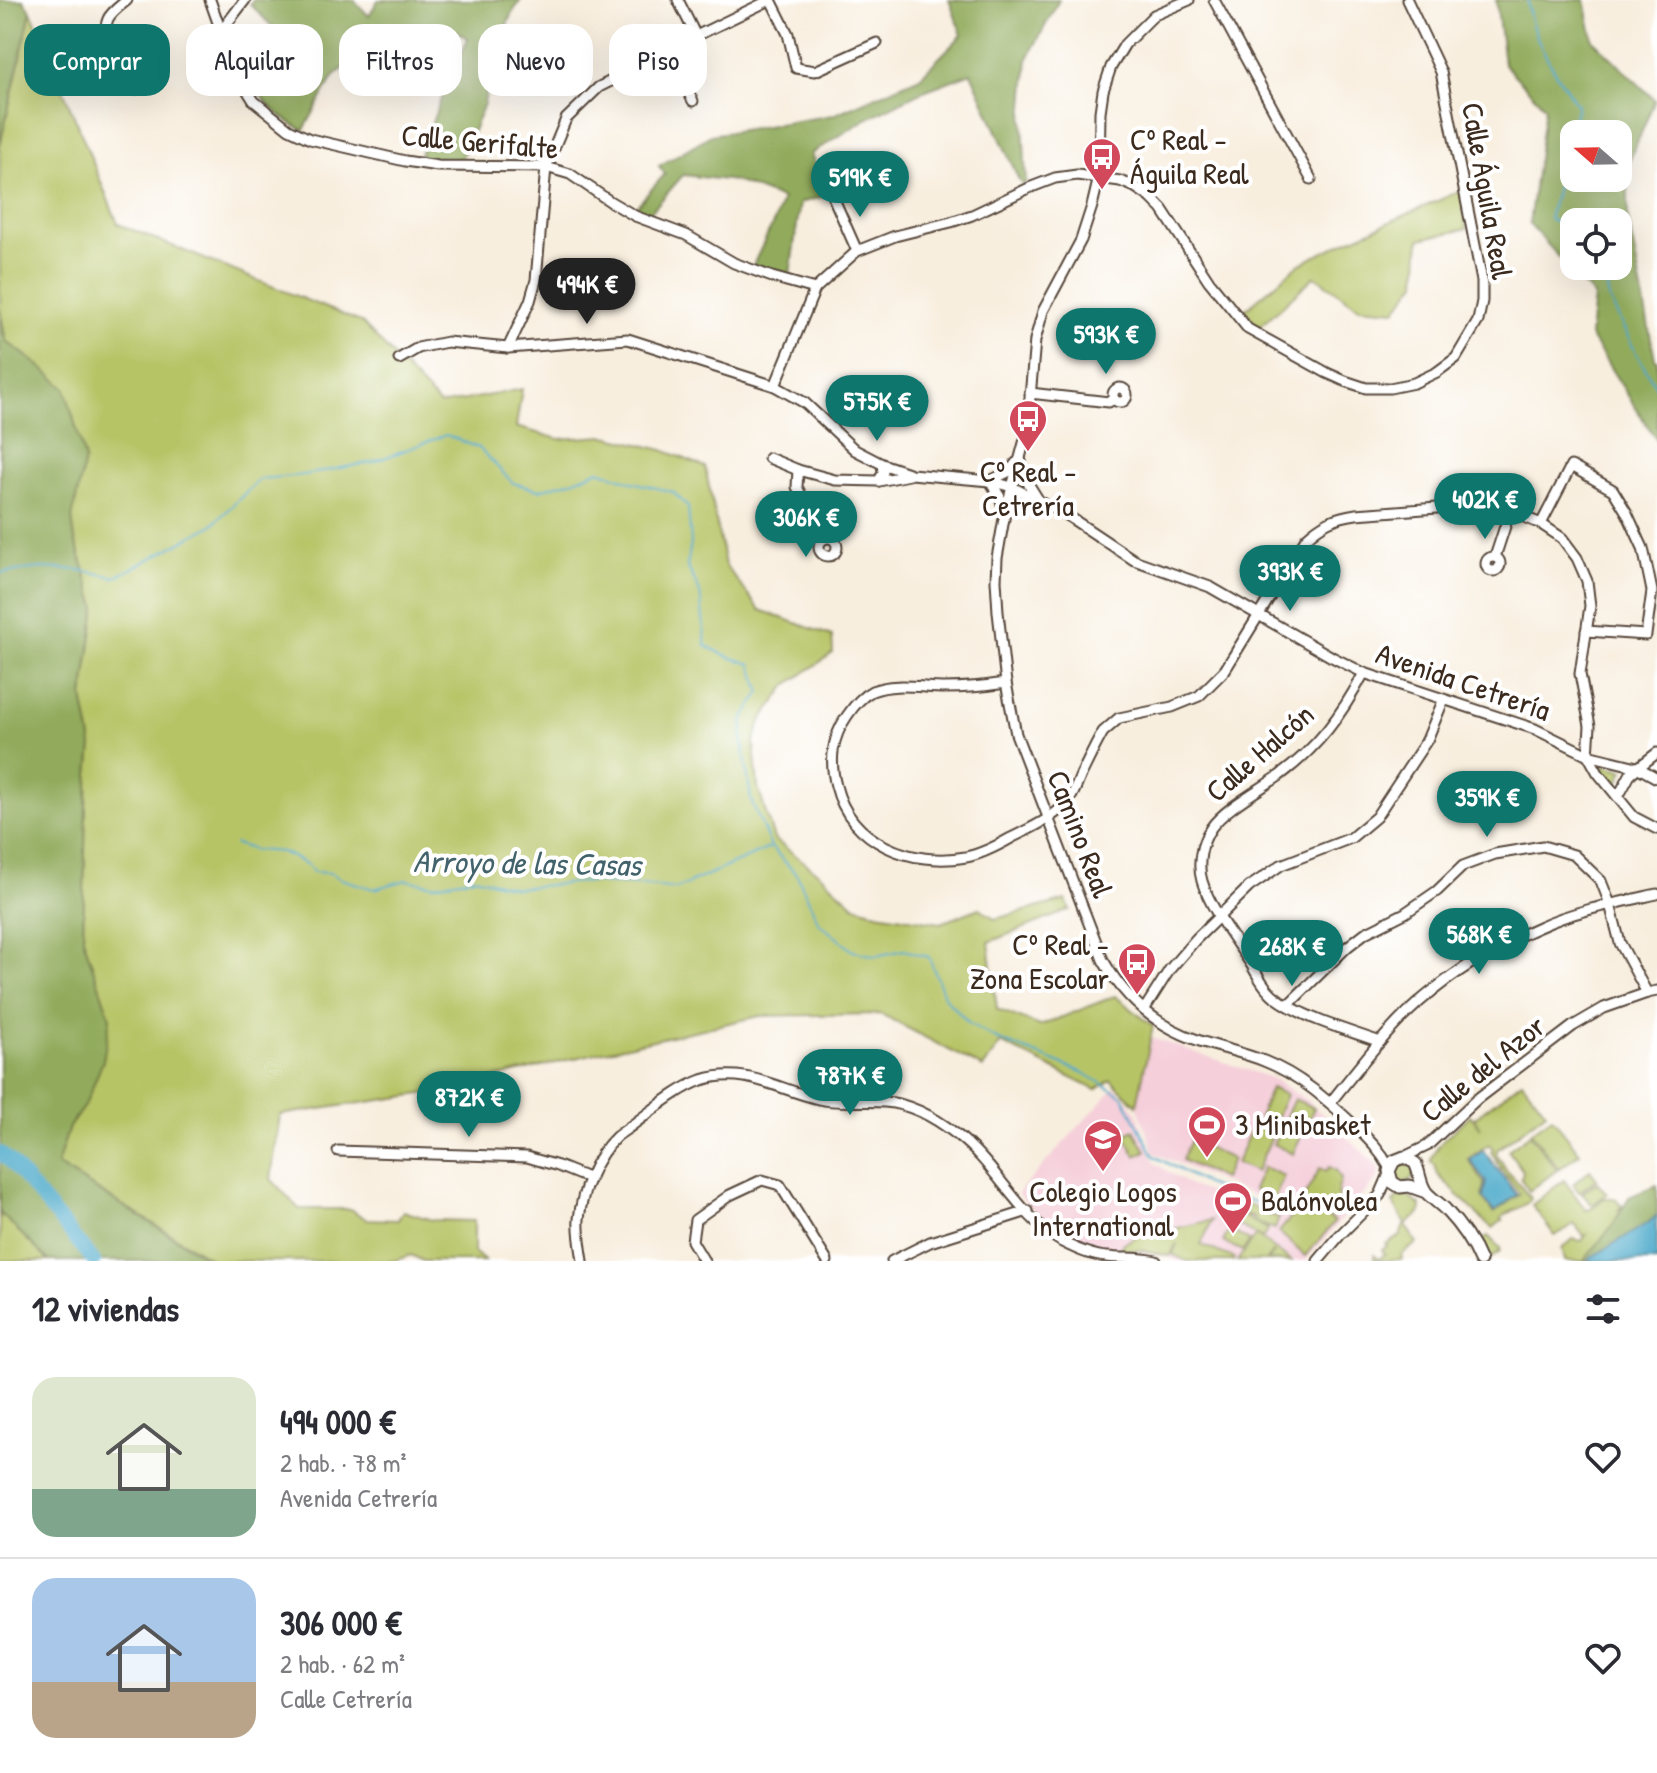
<!DOCTYPE html>
<html lang="es">
<head>
<meta charset="utf-8">
<style>
	:root { --surface:#fff; --page:#f2f2f3; --text:#2b2b33; --muted:#7c7c81; --line:#e1e1e2; --accent:#0f766e }
	body { margin:0; font-family:"Patrick Hand",sans-serif; background:var(--page); color:var(--text); height:100vh; display:flex; flex-direction:column; font-size:30px; white-space:nowrap }
	* { box-sizing:border-box; margin:0 }
	p { font-size:26px; color:var(--muted) }
	.icon { flex:none; width:44px; height:44px; fill:none; stroke:currentColor; stroke-width:2; stroke-linecap:round; stroke-linejoin:round }
	.map { position:relative; height:1261px; overflow:hidden }
	.details { display:flex; flex-direction:column; background:var(--surface); flex:1 }
	.details>* { flex:none }
	.top-card { position:absolute; left:24px; top:24px; width:800px; height:72px; display:flex; gap:16px }
	.needle { width:52px; rotate:290deg }
	.controls { position:absolute; left:1560px; top:120px; display:grid; gap:16px }
	.controls a { display:grid; place-items:center; width:72px; height:72px; border-radius:16px; background:var(--surface); box-shadow:0 8px 32px #0002; font-size:40px }
	.price { position:absolute; translate:-50% -68px; padding:0 18px; border-radius:28px; background:var(--accent); color:#fff; font-size:26px; line-height:52px; filter:drop-shadow(0 2px 4px #0008) }
	.price::after { content:''; position:absolute; left:50%; top:48px; width:24px; height:18px; margin-left:-12px; background:inherit; clip-path:polygon(0 0,100% 0,50% 100%) }
	.price.on { background:#222; color:#fff }
	ul { padding:0; list-style:none }
	li { display:flex; align-items:center; gap:24px; height:200px; padding:0 32px }
	li+li { border-top:2px solid var(--line) }
	li span { display:grid; place-items:center; flex:none; width:224px; height:160px; border-radius:24px; color:#555 }
	li>.icon { margin-inline-start:auto }
	span .icon { width:96px; height:96px; fill:#fffc; stroke-width:1 }
	li b { font-size:34px }
	h2 { display:flex; justify-content:space-between; align-items:center; height:96px; padding:0 32px; font-size:34px }
	.tag { padding:0 28px; border-radius:24px; background:var(--surface); box-shadow:0 8px 32px #0002; font-size:28px; line-height:72px }
	.tag.on { background:var(--accent); color:#fff }
	.map>svg:first-child { display:block }
</style>
</head>
<body>
<div class="map">
<svg width="1657" height="1261" viewBox="0 0 1657 1261">
	<rect width="100%" height="100%" fill="#fff"/>
	<filter id="ink" filterUnits="userSpaceOnUse"><feTurbulence type="fractalNoise" baseFrequency=".0125" numOctaves="2"/><feDisplacementMap in="SourceGraphic" scale="16" xChannelSelector="R" yChannelSelector="G"/><feConvolveMatrix kernelMatrix="1 2 1 2 8 2 1 2 1" color-interpolation-filters="sRGB"/></filter>
	<filter id="wash" filterUnits="userSpaceOnUse"><feTurbulence type="fractalNoise" baseFrequency=".006" numOctaves="4" result="noise"/><feDisplacementMap in="SourceGraphic" scale="32" xChannelSelector="R" yChannelSelector="G"/><feGaussianBlur stdDeviation="1.8" result="paint"/><feColorMatrix in="noise" values="0 0 0 0 0 0 0 0 0 0 0 0 0 0 0 0 0 1.4 0 .05"/><feComposite in="paint" operator="in"/></filter>
	<g filter="url(#wash)">
		<rect width="100%" height="100%" fill="#f8eede"/>
		<polygon fill="#f5cfda" points="1152,1038 1274,1079 1309,1102 1377,1165 1379,1169 1378,1178 1305,1261 1177,1261 1171,1258 1140,1252 1107,1252 1081,1244 1064,1235 1051,1226 1017,1194 1115,1087 1127,1099 1138,1114 1145,1140 1155,1163 1190,1186 1282,1215 1292,1206 1283,1208 1262,1203 1254,1196 1154,1153 1137,1104"/>
		<g fill="#b7c466" stroke="#797742" stroke-width="2">
			<polygon points="31,11 118,224 361,322 440,405 522,389 516,427 559,439 606,436 663,450 705,467 725,565 760,610 832,636 833,653 787,685 761,721 754,743 758,787 774,839 820,874 854,905 877,913 941,923 980,908 995,919 1066,900 1070,910 989,942 997,1009 1040,1026 1115,996 1153,1026 1137,1105 1111,1080 1096,1090 1001,1043 983,1068 881,1014 760,1016 596,1053 442,1091 280,1115 271,1179 299,1209 350,1209 366,1219 398,1220 403,1211 432,1220 474,1221 474,1252 485,1261 423,1261 411,1255 393,1261 218,1261 213,1260 57,1165 69,1127 86,1103 110,1018 83,938 86,804 92,745 83,697 96,607 75,540 72,518 76,495 72,414 65,389 41,367 6,341 0,311 0,145"/>
			<polygon points="1460,191 1467,229 1420,239 1417,282 1395,310 1359,307 1315,276 1257,329 1240,314 1298,265 1344,242"/>
			<polygon points="1603,765 1624,770 1617,785 1614,785 1603,771"/>
			<path d="M1522,1081L1546,1112L1498,1149L1496,1153L1498,1157L1496,1159L1491,1152L1493,1149L1489,1144L1468,1159L1484,1183L1482,1197L1493,1213L1520,1194L1500,1168L1501,1167L1496,1162L1500,1159L1507,1171L1513,1177L1531,1199C1523,1209 1511,1210 1501,1218L1503,1220L1493,1228L1484,1221L1438,1175L1435,1165L1431,1162C1433,1146 1458,1126 1470,1115L1481,1128L1474,1118Z"/>
			<polygon points="1271,1088 1286,1095 1274,1123 1259,1117"/>
			<polygon points="1294,1099 1314,1108 1293,1154 1273,1144"/>
			<polygon points="1552,1117 1580,1153 1559,1169 1531,1132"/>
			<polygon points="1253,1125 1273,1134 1256,1172 1236,1163"/>
			<polygon points="1134,1130 1146,1151 1136,1156 1124,1135"/>
			<polygon points="1530,1134 1557,1170 1529,1191 1521,1179 1523,1171 1508,1150"/>
			<polygon points="1191,1140 1232,1159 1223,1179 1182,1160"/>
			<circle cx="1404" cy="1172" r="10"/>
			<polygon points="1263,1167 1284,1176 1274,1200 1253,1190"/>
			<polygon points="1329,1167 1336,1170 1341,1179 1337,1194 1340,1203 1330,1213 1325,1214 1335,1222 1305,1256 1279,1232 1306,1199 1304,1197 1320,1168 1327,1171"/>
			<polygon points="1590,1170 1597,1179 1579,1192 1573,1184"/>
			<polygon points="1564,1180 1586,1210 1591,1209 1604,1198 1614,1198 1622,1206 1618,1210 1625,1209 1635,1223 1586,1261 1565,1261 1562,1249 1573,1239 1582,1241 1586,1235 1584,1236 1574,1224 1555,1236 1532,1205"/>
			<polygon points="1597,1182 1607,1194 1592,1205 1582,1193"/>
			<polygon points="1404,1196 1411,1198 1421,1206 1420,1214 1405,1225 1417,1243 1401,1255 1402,1259 1374,1261 1374,1255 1379,1259 1385,1254 1382,1250 1387,1246 1386,1244 1401,1236 1401,1233 1405,1223 1393,1203 1397,1198"/>
			<polygon points="1218,1201 1236,1203 1236,1204 1238,1201 1258,1208 1258,1211 1279,1218 1275,1229 1254,1222 1255,1218 1238,1213 1268,1229 1263,1238 1223,1218"/>
			<polygon points="0,1213 49,1261 0,1261"/>
			<polygon points="1212,1220 1201,1245 1234,1258 1233,1261 1187,1261 1173,1255 1177,1243 1170,1256 1141,1250 1121,1251 1122,1244 1144,1233 1147,1235"/>
			<polygon points="1229,1230 1250,1241 1242,1251 1223,1242"/>
			<polygon points="1256,1236 1258,1237 1291,1261 1268,1261 1274,1253 1273,1252 1266,1261 1237,1261"/>
			<polygon points="1488,1236 1500,1248 1500,1252 1491,1258 1487,1256 1481,1241"/>
		</g>
		<g fill="#91aa5b" stroke="#666a3c" stroke-width="2" fill-rule="evenodd">
			<polygon points="0,0 23,0 31,11 0,145"/>
			<path d="M253,0H354L369,16L378,0H521L511,15L494,56L484,104L460,162H440L419,157L439,104L468,39L454,30L445,27L392,34L387,52L372,45L333,77L304,130C285,122 272,109 259,94L307,62L250,4Z"/>
			<polygon points="949,0 1059,0 1028,58 1023,119 1026,183 1022,185 1019,180 971,73 916,94 866,119 811,154 828,195 800,203 790,275 753,265 776,217 782,199 735,181 683,175 649,214 634,209 665,174 659,166 711,135 833,115 920,77 962,35"/>
			<path d="M1496,0H1585L1593,40L1655,100L1628,164V219L1655,359L1657,360V441L1590,336L1594,296L1529,224L1545,107L1504,64ZM1574,134H1618V178H1574ZM1574,222H1618V266H1574Z"/>
			<polygon points="0,311 6,341 41,367 65,388 85,459 72,518 75,540 96,607 83,697 92,745 86,804 83,938 110,1018 103,1061 86,1103 69,1127 57,1165 212,1261 49,1261 0,1213"/>
			<polygon points="1657,1185 1657,1261 1584,1261 1612,1226 1629,1197"/>
		</g>
		<g fill="#4aa8c9" stroke="#426974" stroke-width="2">
			<polygon points="1483,1150 1517,1195 1494,1212 1483,1198 1486,1182 1470,1160"/>
			<polygon points="1657,1215 1657,1261 1588,1261 1592,1257 1648,1223"/>
		</g>
		<g fill="none" stroke-linecap="round" stroke-linejoin="round">
			<g stroke="#4aa8c9" stroke-width="2">
				<path d="M1528,0C1528,35 1558,76 1577,105L1549,219L1574,232"/>
				<polyline points="1602,266 1609,299 1635,351 1657,388"/>
				<polyline points="0,573 41,568 79,570 116,577 211,526 260,479 304,475 373,462 446,435 479,448 513,483 539,490 575,480 599,470 632,482 673,492 688,507 691,543 687,566 700,592 706,646 729,657 751,664 761,692 744,717 742,737 751,800 771,847 797,875 819,923 853,951 876,956 904,950 929,957 945,998 970,1024 994,1038 1084,1073 1123,1096 1154,1156 1206,1184 1279,1211"/>
				<polyline points="235,844 255,850 282,852 308,865 313,872 331,873 341,879 374,889 406,880 434,885 475,877 516,888 583,882 641,885 676,889 769,848"/>
			</g>
			<polyline stroke="#4aa8c9" stroke-width="14" points="0,1153 11,1162 94,1261"/>
		</g>
	</g>
	<g filter="url(#ink)">
		<g fill="none" stroke-linecap="round" stroke-linejoin="round">
			<g stroke="#57473b" stroke-width="13">
				<g id="minor">
					<path d="M127,0C120,6 111,12 108,19C99,38 120,59 130,74"/>
					<polyline points="210,0 230,57 242,82 254,101 289,129 310,139 405,161 438,166 546,167 570,174 611,202 635,216 686,235 734,263 772,277 815,289"/>
					<polyline points="678,0 696,36"/>
					<polyline points="771,0 788,34 796,68 815,71 877,43"/>
					<path d="M1189,0L1154,15L1125,44L1111,67L1103,91L1100,112L1099,177L1092,206L1081,240L1043,311L1035,340L1027,432L1005,513L997,558L996,580L998,612L1006,683L1016,734L1103,960C1125,999 1158,1027 1200,1041C1221,1048 1244,1053 1264,1061C1300,1075 1327,1100 1354,1125C1367,1138 1380,1150 1389,1167"/>
					<polyline points="1214,0 1311,179"/>
					<polyline points="222,30 245,0"/>
					<polyline points="667,53 693,101"/>
					<circle cx="134" cy="81" r="8"/>
					<polyline points="834,199 857,251"/>
					<polyline points="508,348 530,301 536,280 546,167 566,119 599,87 667,53 696,36 770,0"/>
					<polyline points="399,359 418,348 447,342 508,348 628,339 775,386 805,403 855,450 882,464 911,474 990,481 1012,487 1068,516 1134,560 1210,587 1332,657 1364,673 1535,729 1588,755 1637,767 1657,778"/>
					<polyline points="775,386 815,289 857,251 895,236 951,222 972,215 1029,188 1055,178 1077,175 1120,181 1135,187 1150,197 1162,209 1209,281 1248,329 1327,373 1345,381 1366,388 1390,388 1414,383 1437,372 1456,358 1478,321 1482,301 1482,281 1441,72 1407,0"/>
					<circle cx="1120" cy="395" r="7"/>
					<polyline points="1030,393 1109,402 1114,399"/>
					<polyline points="769,458 798,470 835,480 879,481"/>
					<polyline points="882,464 883,472 879,481 909,475"/>
					<polyline points="798,470 797,487 824,539"/>
					<polyline points="990,481 1010,471 1016,463"/>
					<polyline points="990,481 1000,497 1005,513"/>
					<path d="M1005,513C1016,503 1025,502 1039,501L1029,485L1020,459"/>
					<polyline points="1541,524 1571,466 1613,490 1627,513 1643,548 1652,591 1646,635 1586,631"/>
					<circle cx="828" cy="547" r="9"/>
					<circle cx="1493" cy="564" r="7"/>
					<polyline points="1495,557 1510,511"/>
					<path d="M1364,673C1341,716 1318,747 1279,776C1259,790 1224,809 1211,828C1201,843 1197,864 1202,881C1210,908 1233,937 1249,961C1255,970 1261,983 1269,991C1274,997 1282,1002 1289,1006C1316,1022 1350,1031 1380,1042"/>
					<path d="M1006,683C986,686 965,688 945,688C922,688 894,682 872,691C862,696 853,707 847,716C832,738 829,760 836,786C850,843 912,867 966,857C982,854 997,846 1011,838C1031,828 1057,817 1071,797C1075,791 1078,782 1081,775C1088,761 1095,746 1103,732L1119,718L1172,707L1199,696L1225,670L1306,538C1322,523 1335,517 1356,514L1478,505L1510,511L1541,524L1562,538L1577,558L1587,581L1590,606L1580,674L1590,726L1588,755"/>
					<polyline points="1588,755 1598,773 1634,817 1657,829"/>
					<polyline points="1618,797 1631,773 1657,753"/>
					<polyline points="1288,1005 1347,947 1365,933 1405,913 1437,891 1463,866 1495,854 1543,846 1574,855 1601,881 1610,904 1620,943 1647,993"/>
					<polyline points="1144,1010 1170,969 1196,939 1249,887 1281,865 1351,838 1376,817 1427,740 1443,701"/>
					<path d="M1330,1103C1358,1068 1386,1031 1419,1002C1455,971 1496,946 1539,927C1573,911 1620,902 1657,894"/>
					<polyline points="338,1151 527,1157 558,1166 590,1179"/>
					<polyline points="1404,1157 1427,1146 1477,1099 1573,1026 1604,1008 1647,993 1657,991"/>
					<path d="M583,1261C581,1247 578,1233 579,1219C582,1191 595,1157 616,1137C622,1132 629,1128 635,1123C656,1108 677,1089 702,1080C745,1066 779,1090 819,1099C840,1104 864,1100 885,1102C911,1104 937,1119 956,1134C996,1164 1019,1217 1062,1242C1076,1249 1091,1256 1107,1257C1125,1259 1137,1257 1156,1261"/>
					<polyline points="704,1261 692,1241 695,1220 730,1195 762,1180 780,1185 827,1261"/>
					<polyline points="892,1261 930,1242 1028,1211"/>
					<polyline points="1318,1261 1340,1235 1380,1195 1389,1174"/>
				</g>
			</g>
			<g stroke="#57473b" stroke-width="15">
				<path id="tertiary" d="M1426,1192L1409,1186L1400,1187L1392,1182L1389,1171L1394,1161L1404,1157L1415,1163C1420,1172 1419,1182 1426,1192C1431,1198 1439,1203 1445,1209C1460,1225 1472,1241 1480,1261"/>
			</g>
			<use href="#minor" stroke="#fff" stroke-width="9"/>
			<use href="#tertiary" stroke="#fff" stroke-width="11"/>
		</g>
	</g>
	<defs>
		<g id="bus-pin" transform="scale(2)"><path d="M0 17L-7.5 6A9.5 9.5 0 1 1 7.5 6Z" fill="#d1495b" stroke="#fff"/><path d="M-5-6H5V4H4V6H2V4H-2V6H-4V4H-5ZM-3.5-4V0h7V-4ZM-3.5 1.2v1.5H-2V1.2ZM2 1.2v1.5H3.5V1.2Z" fill="#fff"/></g>
		<g id="stadium-pin" transform="scale(2)"><path d="M0 17L-7.5 6A9.5 9.5 0 1 1 7.5 6Z" fill="#d1495b" stroke="#fff"/><path d="M0-5a6.5 5 0 1 0 0 10a6.5 5 0 1 0 0-10ZM-3.5-1.8h7v3.6h-7Z" fill="#fff"/></g>
		<g id="school-pin" transform="scale(2)"><path d="M0 17L-7.5 6A9.5 9.5 0 1 1 7.5 6Z" fill="#d1495b" stroke="#fff"/><path d="M0-5L7-2L0 1L-7-2ZM-4 1L0 2.5L4 1V4Q0 6-4 4Z" fill="#fff"/></g>
	</defs>
	<g fill-rule="evenodd">
		<use href="#bus-pin" x="1102" y="157"/>
		<use href="#bus-pin" x="1028" y="419"/>
		<use href="#bus-pin" x="1137" y="962"/>
		<use href="#stadium-pin" x="1207" y="1125"/>
		<use href="#school-pin" x="1103" y="1139"/>
		<use href="#stadium-pin" x="1233" y="1201"/>
	</g>
	<g text-anchor="middle" stroke-width="8" stroke-linejoin="round" paint-order="stroke">
		<g font-size="30" fill="#3b2a1e" stroke="#fff" text-anchor="start">
			<text x="1130" y="150">Cº Real -<tspan x="1130" dy="34">Águila Real</tspan></text>
			<text x="1028" y="482" text-anchor="middle">Cº Real -<tspan x="1028" dy="34">Cetrería</tspan></text>
			<text x="1109" y="955" text-anchor="end">Cº Real -<tspan x="1109" dy="34">Zona Escolar</tspan></text>
			<text x="1235" y="1135">3 Minibasket</text>
			<text x="1103" y="1202" text-anchor="middle">Colegio Logos<tspan x="1103" dy="34">International</tspan></text>
			<text x="1261" y="1211">Balónvolea</text>
		</g>
		<g font-size="30" fill="#3b2a1e" stroke="#fff">
			<text transform="translate(480 142) rotate(5)" y="10">Calle Gerifalte</text>
			<text transform="translate(1487 191) rotate(80)" y="10">Calle Águila Real</text>
			<text transform="translate(1463 682) rotate(19)" y="10">Avenida Cetrería</text>
			<text transform="translate(1260 753) rotate(-41)" y="10">Calle Halcón</text>
			<text transform="translate(1080 834) rotate(69)" y="10">Camino Real</text>
			<text transform="translate(1483 1069) rotate(-39)" y="10">Calle del Azor</text>
		</g>
		<g font-size="32" font-style="italic" fill="#42636b" stroke="#fff">
			<text transform="translate(527 863) rotate(1)" y="11">Arroyo de las Casas</text>
		</g>
	</g>
</svg>
<div class="controls">
<a><svg class="needle" viewBox="-14 -14 28 28"><path d="M0-13l5 13h-10z" fill="#e53935"/><path d="M0 13l5-13h-10z" fill="#7c7c81"/></svg></a>
<a><svg class="icon" aria-label="locate" viewBox="0 0 24 24"><circle cx="12" cy="12" r="6"/><path d="M12 2v4M12 18v4M2 12h4M18 12h4"/></svg></a>
</div>
<b class="price" style="left:860px;top:219px">519K €</b>
<b class="price on" style="left:587px;top:326px">494K €</b>
<b class="price" style="left:1106px;top:376px">593K €</b>
<b class="price" style="left:877px;top:443px">575K €</b>
<b class="price" style="left:1485px;top:541px">402K €</b>
<b class="price" style="left:806px;top:559px">306K €</b>
<b class="price" style="left:1290px;top:613px">393K €</b>
<b class="price" style="left:1487px;top:839px">359K €</b>
<b class="price" style="left:1479px;top:976px">568K €</b>
<b class="price" style="left:1292px;top:988px">268K €</b>
<b class="price" style="left:850px;top:1117px">787K €</b>
<b class="price" style="left:469px;top:1139px">872K €</b>
<div class="top-card">
<a class="tag on">Comprar</a>
<a class="tag">Alquilar</a>
<a class="tag">Filtros</a>
<a class="tag">Nuevo</a>
<a class="tag">Piso</a>
</div>
</div>
<section class="details">
<h2>12 viviendas<svg class="icon" aria-label="filters" viewBox="0 0 24 24"><path d="M4 7h16M4 17h16"/><circle cx="9" cy="7" r="2"/><circle cx="15" cy="17" r="2"/></svg></h2>
<ul>
<li><span style="background:linear-gradient(#dfe7d0 70%,#7fa58c 0)"><svg class="icon" aria-label="home" viewBox="0 0 24 24"><path d="M3 11l9-7 9 7M6 9v11h12V9"/></svg></span><div><b>494 000 €</b><p>2 hab. · 78 m²</p><p>Avenida Cetrería</p></div><svg class="icon" aria-label="heart" viewBox="0 0 24 24"><path d="M12 20l-8-8c-3-5 5-10 8-4 3-6 11-1 8 4z"/></svg></li>
<li><span style="background:linear-gradient(#a9c7e8 65%,#b9a48a 0)"><svg class="icon" aria-label="home" viewBox="0 0 24 24"><path d="M3 11l9-7 9 7M6 9v11h12V9"/></svg></span><div><b>306 000 €</b><p>2 hab. · 62 m²</p><p>Calle Cetrería</p></div><svg class="icon" aria-label="heart" viewBox="0 0 24 24"><path d="M12 20l-8-8c-3-5 5-10 8-4 3-6 11-1 8 4z"/></svg></li>
</ul>
</section>
</body>
</html>
